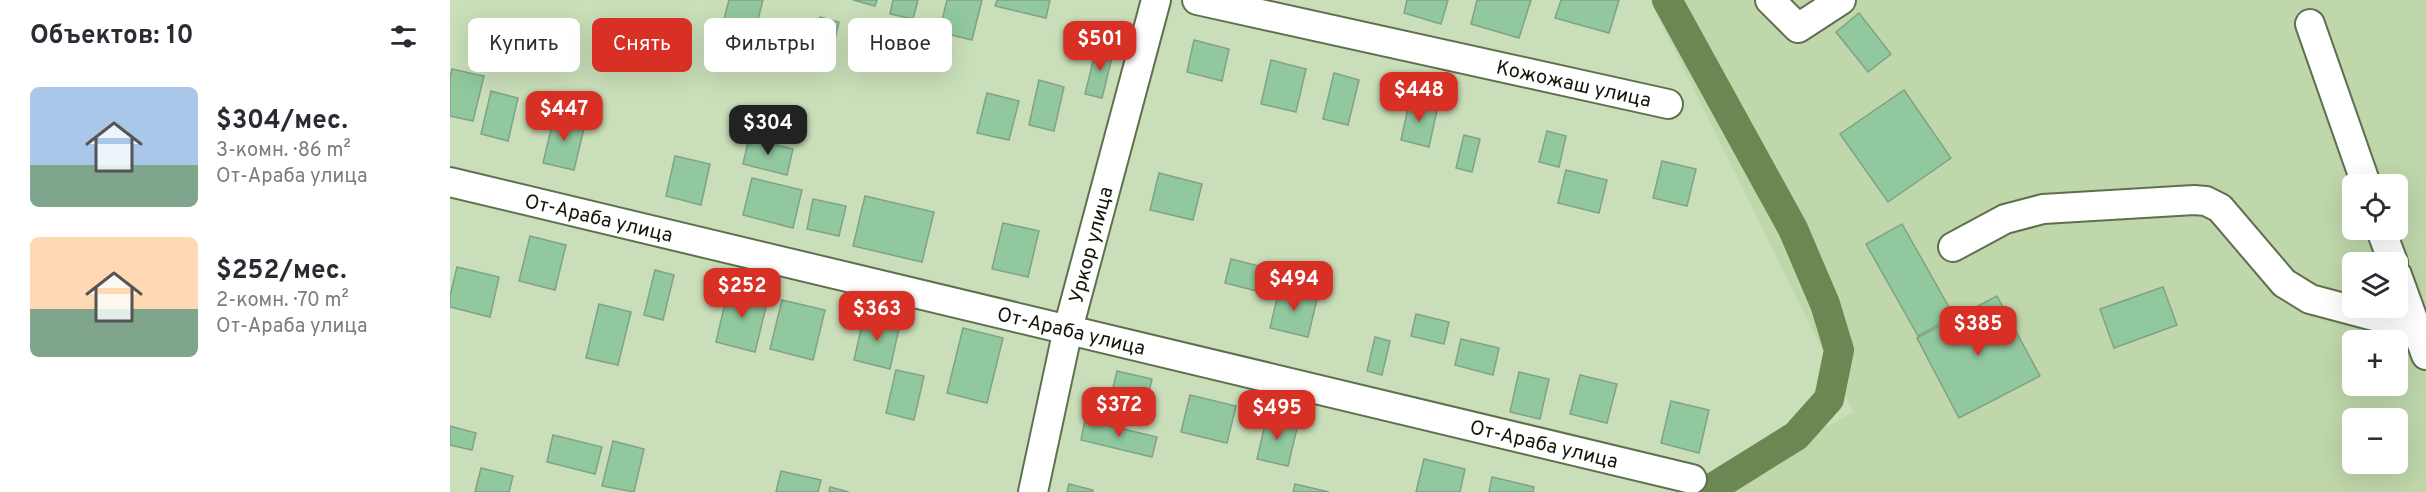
<!DOCTYPE html>
<html lang="ru">
<head>
<meta charset="utf-8">
<style>
	:root { --surface:#fff; --page:#f2f2f3; --text:#2b2b33; --muted:#7c7c81; --accent:#d93025 }
	body { margin:0; font-family:Overpass,sans-serif; background:var(--page); color:var(--text); height:100vh; display:flex; flex-direction:column; font-size:22px; white-space:nowrap }
	* { box-sizing:border-box; margin:0 }
	p { font-size:20px; color:var(--muted) }
	.icon { flex:none; width:33px; height:33px; fill:none; stroke:currentColor; stroke-width:2; stroke-linecap:round; stroke-linejoin:round }
	.map { position:relative; flex:1; overflow:hidden }
	.side { display:flex; flex-direction:column; background:var(--surface); width:450px }
	.side>* { flex:none }
	.banner { position:absolute; left:18px; top:18px; width:570px; height:54px; display:flex; gap:12px }
	.tools { position:absolute; left:1892px; top:174px; display:grid; gap:12px }
	.tools a { display:grid; place-items:center; width:66px; height:66px; border-radius:9px; background:var(--surface); box-shadow:0 6px 24px #0002; font-size:30px }
	.price { position:absolute; translate:-50% -51px; padding:0 14px; border-radius:12px; background:var(--accent); color:#fff; font-size:20px; line-height:39px; filter:drop-shadow(0 2px 3px #0008) }
	.price::after { content:''; position:absolute; left:50%; top:36px; width:18px; height:14px; margin-left:-9px; background:inherit; clip-path:polygon(0 0,100% 0,50% 100%) }
	.price.selected { background:#222; color:#fff }
	ul { padding:0; list-style:none }
	li { display:flex; align-items:center; gap:18px; height:150px; padding:0 30px }
	li span { display:grid; place-items:center; flex:none; width:168px; height:120px; border-radius:9px; color:#555 }
	li>.icon { margin-inline-start:auto }
	span .icon { width:72px; height:72px; fill:#fffc; stroke-width:1 }
	li b { font-size:26px }
	h2 { display:flex; justify-content:space-between; align-items:center; height:72px; padding:0 30px; font-size:26px }
	.chip { padding:0 21px; border-radius:9px; background:var(--surface); box-shadow:0 6px 24px #0002; font-size:21px; line-height:54px }
	.chip.selected { background:var(--accent); color:#fff }
	main { display:flex; flex:1; min-height:0 }
	.map>svg:first-child { display:block }
</style>
</head>
<body>
<main>
<section class="side">
<h2>Объектов: 10<svg class="icon" aria-label="filters" viewBox="0 0 24 24"><path d="M4 7h16M4 17h16"/><circle cx="9" cy="7" r="2"/><circle cx="15" cy="17" r="2"/></svg></h2>
<ul>
<li><span style="background:linear-gradient(#a9c7e8 65%,#7fa58c 0)"><svg class="icon" aria-label="home" viewBox="0 0 24 24"><path d="M3 11l9-7 9 7M6 9v11h12V9"/></svg></span><div><b>$304/мес.</b><p>3-комн. · 86 m²</p><p>От-Араба улица</p></div></li>
<li><span style="background:linear-gradient(#ffd9b3 60%,#7fa58c 0)"><svg class="icon" aria-label="home" viewBox="0 0 24 24"><path d="M3 11l9-7 9 7M6 9v11h12V9"/></svg></span><div><b>$252/мес.</b><p>2-комн. · 70 m²</p><p>От-Араба улица</p></div></li>
</ul>
</section>
<div class="map">
<svg width="1976" height="492" viewBox="0 0 1976 492">
	<rect width="100%" height="100%" fill="#cadeb9"/>
	<path fill="#bfd7ab" fill-rule="evenodd" d="M1200,0H1976V492H1257L1403,412ZM1902,184H1947V230H1902ZM1902,262H1947V308H1902ZM1902,340H1947V386H1902ZM1902,418H1947V464H1902Z"/>
	<g fill="none" stroke-linecap="round" stroke-linejoin="round">
		<polyline stroke="#6b8752" stroke-width="30" points="1217,0 1343,229 1375,304 1389,350 1379,399 1346,436 1256,492"/>
	</g>
	<g fill="#91c89e" stroke="#80a287" stroke-width="1.5">
		<polygon points="279,0 313,0 306,27 274,19"/>
		<polygon points="403,0 427,0 425,6"/>
		<polygon points="443,0 468,0 463,19 440,14"/>
		<polygon points="497,0 532,0 522,40 489,32"/>
		<polygon points="547,0 600,0 596,18 545,6"/>
		<polygon points="957,0 998,0 991,24 954,13"/>
		<polygon points="1027,0 1081,0 1069,38 1021,24"/>
		<polygon points="1111,0 1169,0 1159,33 1105,18"/>
		<polygon points="1409,13 1441,54 1418,72 1386,32"/>
		<polygon points="370,17 389,22 381,56 361,51"/>
		<polygon points="284,25 313,32 305,67 276,60"/>
		<polygon points="744,40 779,49 772,81 737,72"/>
		<polygon points="647,45 664,49 652,98 635,94"/>
		<polygon points="821,60 856,69 846,112 811,104"/>
		<polygon points="2,69 34,76 23,121 0,116 0,78"/>
		<polygon points="884,73 909,80 898,125 873,119"/>
		<polygon points="589,80 614,87 604,131 579,125"/>
		<polygon points="1454,90 1501,158 1438,202 1390,134"/>
		<polygon points="41,91 68,98 58,141 31,134"/>
		<polygon points="537,93 569,101 559,140 527,133"/>
		<polygon points="960,99 988,106 979,147 951,140"/>
		<polygon points="105,113 136,120 124,170 93,163"/>
		<polygon points="1097,131 1116,136 1109,167 1089,162"/>
		<polygon points="1014,135 1030,139 1022,172 1006,168"/>
		<polygon points="299,138 343,149 337,175 293,164"/>
		<polygon points="225,156 260,164 251,205 216,196"/>
		<polygon points="1212,161 1246,169 1237,206 1203,198"/>
		<polygon points="1116,170 1157,180 1149,213 1108,203"/>
		<polygon points="709,173 752,184 743,220 700,210"/>
		<polygon points="302,178 352,190 343,228 293,215"/>
		<polygon points="415,196 484,212 472,262 403,246"/>
		<polygon points="363,199 396,206 389,236 357,229"/>
		<polygon points="553,223 589,231 578,277 542,269"/>
		<polygon points="1452,224 1504,316 1468,336 1416,244"/>
		<polygon points="80,236 116,245 105,290 69,281"/>
		<polygon points="781,259 813,267 807,291 775,283"/>
		<polygon points="7,267 49,277 40,317 0,307 0,296"/>
		<polygon points="205,270 224,275 213,320 194,315"/>
		<polygon points="279,286 319,295 305,352 266,342"/>
		<polygon points="830,286 868,295 858,337 820,328"/>
		<polygon points="1713,287 1727,325 1664,348 1650,309"/>
		<polygon points="1547,296 1590,376 1509,418 1467,338"/>
		<polygon points="332,300 375,310 363,360 320,349"/>
		<polygon points="149,304 181,312 168,365 136,358"/>
		<polygon points="966,314 999,322 994,344 961,336"/>
		<polygon points="414,316 450,324 440,369 404,360"/>
		<polygon points="513,328 553,338 537,403 497,393"/>
		<polygon points="925,337 940,341 932,375 917,371"/>
		<polygon points="1011,339 1049,348 1043,375 1005,365"/>
		<polygon points="446,370 474,376 464,420 436,413"/>
		<polygon points="667,371 702,379 694,412 659,404"/>
		<polygon points="1069,372 1099,379 1090,419 1060,412"/>
		<polygon points="1130,375 1167,384 1157,423 1120,414"/>
		<polygon points="740,395 786,406 777,443 731,432"/>
		<polygon points="1221,401 1259,410 1249,453 1211,443"/>
		<polygon points="817,416 848,424 838,466 807,459"/>
		<polygon points="635,420 707,437 702,457 631,440"/>
		<polygon points="0,426 26,433 22,450 0,445"/>
		<polygon points="103,435 152,447 145,474 97,462"/>
		<polygon points="163,441 194,449 184,492 152,486"/>
		<polygon points="974,459 1015,469 1010,492 966,492"/>
		<polygon points="31,468 63,476 59,492 25,492"/>
		<polygon points="331,471 371,480 368,492 326,492"/>
		<polygon points="1042,477 1084,487 1083,492 1039,492"/>
		<polygon points="619,484 643,490 643,492 617,492"/>
		<polygon points="845,484 879,492 843,492"/>
		<polygon points="380,487 399,492 379,492"/>
	</g>
	<g fill="none" stroke-linecap="round" stroke-linejoin="round">
		<g stroke="#5f704f" stroke-width="32">
			<g id="minor">
				<path id="s1" d="M747,0L1218,104"/>
				<polyline points="1320,0 1348,28 1391,0"/>
				<polyline points="1860,24 1916,184"/>
				<path id="s2" d="M0,182L1242,479"/>
				<polyline points="1931,230 1943,262"/>
				<polyline points="1503,247 1555,219 1593,209 1744,200 1756,201 1770,208 1834,283 1860,299 1965,327"/>
				<polyline points="1947,275 1976,355"/>
				<path id="s3" d="M583,492L618,329L706,0"/>
			</g>
		</g>
		<use href="#minor" stroke="#fff" stroke-width="28"/>
	</g>
	<g text-anchor="middle" stroke-width="5" stroke-linejoin="round" paint-order="stroke">
		<g font-size="20" fill="#11180a" stroke="#d7ebc6">
			<text dy="7" stroke="none"><textPath href="#s1" startOffset="386">Кожожаш улица</textPath></text>
			<text dy="7" stroke="none"><textPath href="#s2" startOffset="153">От-Араба улица</textPath></text>
			<text dy="7" stroke="none"><textPath href="#s3" startOffset="254">Уркор улица</textPath></text>
			<text dy="7" stroke="none"><textPath href="#s2" startOffset="639">От-Араба улица</textPath></text>
			<text dy="7" stroke="none"><textPath href="#s2" startOffset="1125">От-Араба улица</textPath></text>
		</g>
	</g>
</svg>
<div class="tools">
<a><svg class="icon" aria-label="locate" viewBox="0 0 24 24"><circle cx="12" cy="12" r="6"/><path d="M12 2v4M12 18v4M2 12h4M18 12h4"/></svg></a>
<a><svg class="icon" aria-label="layers" viewBox="0 0 24 24"><path d="M12 4l9 5-9 5-9-5zM3 14l9 5 9-5"/></svg></a>
<a>+</a>
<a>−</a>
</div>
<b class="price" style="left:650px;top:72px">$501</b>
<b class="price" style="left:969px;top:123px">$448</b>
<b class="price" style="left:114px;top:142px">$447</b>
<b class="price selected" style="left:318px;top:156px">$304</b>
<b class="price" style="left:844px;top:312px">$494</b>
<b class="price" style="left:292px;top:319px">$252</b>
<b class="price" style="left:427px;top:342px">$363</b>
<b class="price" style="left:1528px;top:357px">$385</b>
<b class="price" style="left:669px;top:438px">$372</b>
<b class="price" style="left:827px;top:441px">$495</b>
<div class="banner">
<a class="chip">Купить</a>
<a class="chip selected">Снять</a>
<a class="chip">Фильтры</a>
<a class="chip">Новое</a>
</div>
</div>
</main>
</body>
</html>
